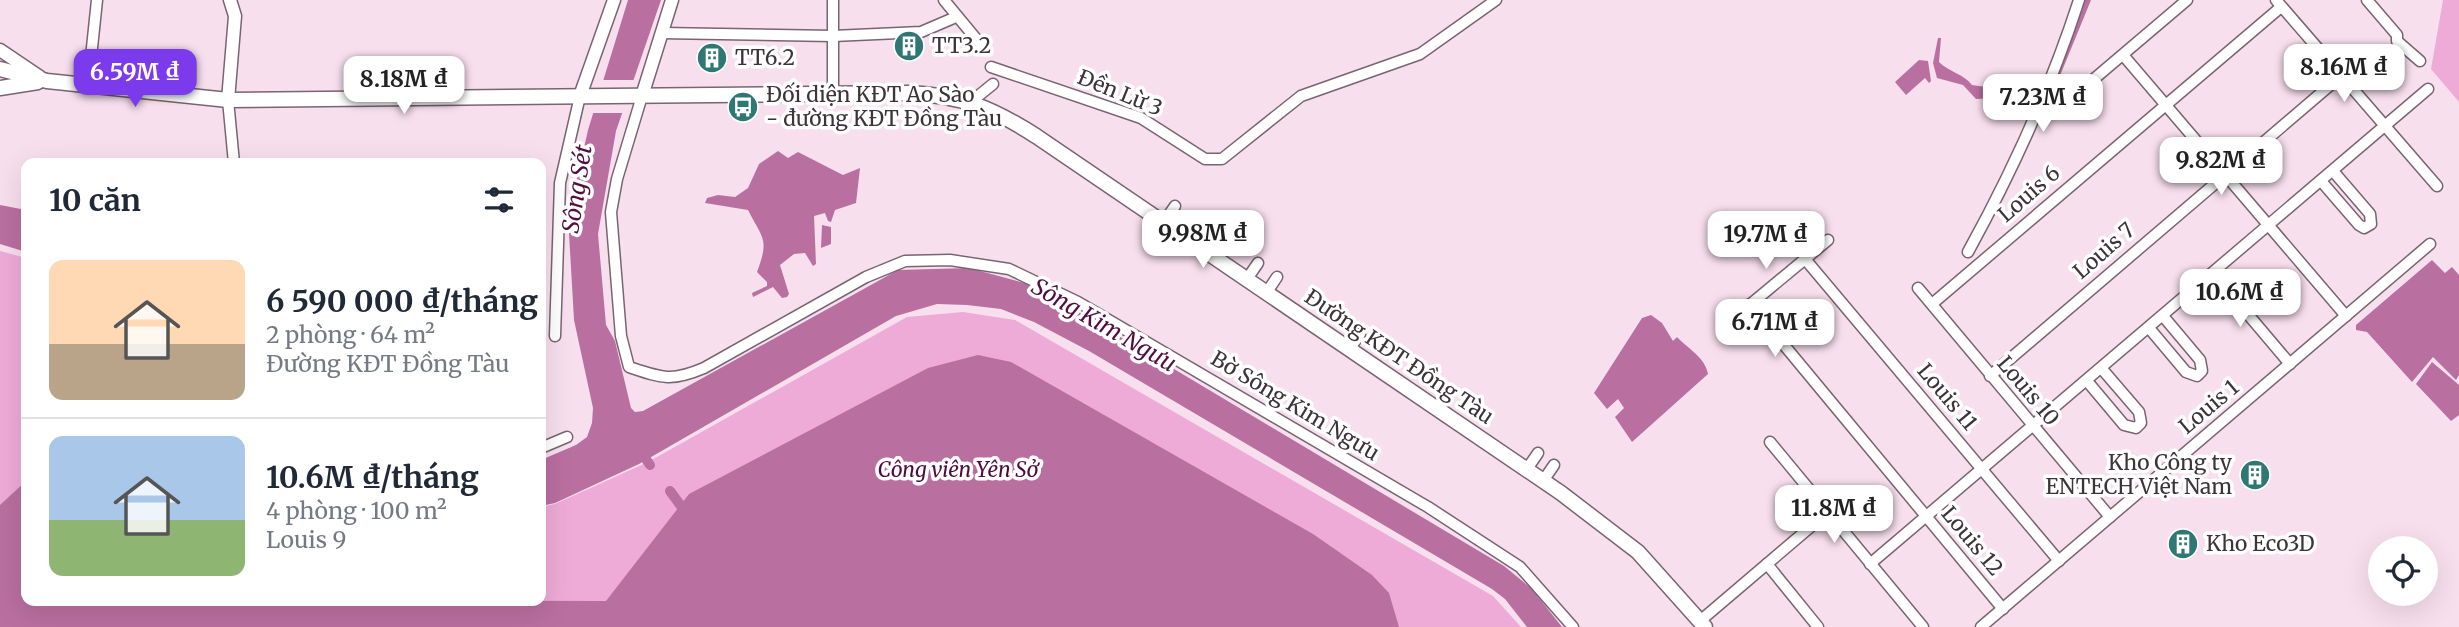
<!DOCTYPE html>
<html lang="vi">
<head>
<meta charset="utf-8">
<style>
	:root { --surface:#fff; --page:#f2f2f3; --text:#1f2937; --muted:#747a83; --line:#e0e1e3; --accent:#7c3aed }
	body { margin:0; font-family:Merriweather,serif; background:var(--page); color:var(--text); height:100vh; display:flex; flex-direction:column; font-size:26px; white-space:nowrap }
	* { box-sizing:border-box; margin:0 }
	p { font-size:23px; color:var(--muted) }
	.icon { flex:none; width:38px; height:38px; fill:none; stroke:currentColor; stroke-width:2; stroke-linecap:round; stroke-linejoin:round }
	.map { position:relative; flex:1; overflow:hidden }
	.panel { position:absolute; left:21px; top:158px; width:525px; height:448px; display:flex; flex-direction:column; background:var(--surface); border-radius:14px; box-shadow:0 7px 28px #0002 }
	.panel>* { flex:none }
	.fabs { position:absolute; left:2368px; top:536px; display:grid; gap:14px }
	.fabs a { display:grid; place-items:center; width:70px; height:70px; border-radius:50%; background:var(--surface); box-shadow:0 7px 28px #0002; font-size:35px }
	.price { position:absolute; translate:-50% -60px; padding:0 16px; border-radius:14px; background:#fff; color:#222; font-size:23px; line-height:46px; filter:drop-shadow(0 2px 4px #0008) }
	.price::after { content:''; position:absolute; left:50%; top:42px; width:21px; height:16px; margin-left:-10px; background:inherit; clip-path:polygon(0 0,100% 0,50% 100%) }
	.price.active { background:var(--accent); color:#fff }
	ul { padding:0; list-style:none }
	li { display:flex; align-items:center; gap:21px; height:175px; padding:0 28px }
	li+li { border-top:2px solid var(--line) }
	li span { display:grid; place-items:center; flex:none; width:196px; height:140px; border-radius:14px; color:#555 }
	li>.icon { margin-inline-start:auto }
	span .icon { width:84px; height:84px; fill:#fffc; stroke-width:1 }
	li b { font-size:30px }
	h2 { display:flex; justify-content:space-between; align-items:center; height:84px; padding:0 28px; font-size:30px }
	.map>svg:first-child { display:block }
</style>
</head>
<body>
<div class="map">
<svg width="2459" height="627" viewBox="0 0 2459 627">
	<rect width="100%" height="100%" fill="#f8dfee"/>
	<g fill="#eeabd7">
		<polygon points="2443,0 2459,0 2459,102 2431,69"/>
		<polygon points="0,251 26,258 26,600 541,600 541,507 555,504 648,462 907,317 963,312 1015,320 1493,596 1521,627 0,627"/>
	</g>
	<g fill="#ba6fa1">
		<polygon points="628,0 661,0 616,131 598,234 606,325 615,341 631,408 635,412 643,411 898,270 969,268 1032,285 1060,301 1504,566 1532,589 1562,627 1527,627 1505,599 1492,589 1089,351 1034,322 1001,309 967,305 937,304 896,316 639,464 555,503 541,506 541,460 576,445 587,437 592,423 593,408 574,320 569,233 573,197 588,130"/>
		<path d="M2083,0H2091L2057,83V90L2064,96L2056,93L2048,110L2011,97L1976,99L1963,85L1937,78L1933,63L1938,38H1941L1939,62C1949,72 1964,74 1972,85L2049,96Z"/>
		<polygon points="1919,60 1928,61 1931,81 1929,83 1925,78 1906,95 1895,82"/>
		<path d="M778,151L788,158L798,152L843,175L860,168L856,203L835,210L831,222L828,221L825,213L814,216L816,264L813,266L805,253L794,254L780,265L789,294L787,297L782,298L773,287L753,297L752,293L767,286V282L757,272C770,238 762,238 748,210L705,203L707,198L718,195L735,197L748,188L759,164Z"/>
		<polygon points="0,205 26,210 26,252 0,244"/>
		<polygon points="822,225 831,227 831,244 821,248"/>
		<polygon points="2432,260 2445,273 2452,267 2459,275 2459,375 2456,380 2433,357 2412,382 2367,332 2356,330 2356,325"/>
		<path d="M1651,315L1662,323L1673,341L1677,337C1687,348 1705,357 1708,374L1632,442L1615,417L1624,408L1618,399L1607,409L1594,393L1642,318Z"/>
		<polygon points="978,355 1011,362 1313,534 1372,575 1389,593 1399,627 0,627 0,505 26,481 26,600 606,601 689,494 928,368"/>
		<polygon points="2432,362 2459,385 2459,415 2451,421 2416,384"/>
	</g>
	<polygon fill="#f8dfee" points="600,80 638,80 627,113 592,113"/>
	<g fill="none" stroke-linecap="round" stroke-linejoin="round">
		<g stroke="#ba6fa1" stroke-width="10">
			<polyline points="639,449 650,465"/>
			<polyline points="670,491 681,506"/>
		</g>
		<g stroke="#796471" stroke-width="13">
			<g id="minor">
				<polyline points="833,0 833,94"/>
				<polyline points="944,0 982,46"/>
				<polyline points="2276,0 2437,186"/>
				<polyline points="2367,0 2397,35 2397,41 2420,61"/>
				<polyline points="662,33 833,36 921,32 956,17"/>
				<polyline points="2123,55 2346,316"/>
				<polyline points="991,67 1141,118 1205,159 1222,159 1301,96 1420,54 1496,0"/>
				<polyline points="88,86 97,0"/>
				<polyline points="2081,90 2187,0"/>
				<path d="M642,96L617,179L611,212L621,336L629,367C662,378 671,382 704,368L866,277L905,261L950,260L1009,269L1078,302L1428,507L1520,567L1573,627"/>
				<polyline points="228,100 234,163"/>
				<polyline points="972,101 993,84"/>
				<polyline points="2321,181 2359,225 2364,228 2371,224 2370,214 2333,171"/>
				<polyline points="1164,222 1175,206"/>
				<path d="M1968,252C2012,172 2051,87 2079,0"/>
				<polyline points="1805,259 2059,561"/>
				<polyline points="2213,273 2290,364"/>
				<polyline points="1247,279 1258,263"/>
				<polyline points="1918,288 2110,517"/>
				<polyline points="1267,292 1277,277"/>
				<polyline points="1750,304 2003,609"/>
				<polyline points="1932,304 2281,7"/>
				<polyline points="1723,327 1828,240"/>
				<polyline points="2149,328 2186,372 2197,376 2202,371 2200,360 2163,316"/>
				<polyline points="555,336 560,183 580,96"/>
				<polyline points="1350,348 1360,334"/>
				<polyline points="1990,376 2341,76"/>
				<polyline points="2087,381 2124,425 2136,428 2141,423 2139,412 2102,369"/>
				<polyline points="1770,442 1923,627"/>
				<polyline points="541,448 567,437"/>
				<polyline points="1527,469 1538,453"/>
				<polyline points="1543,481 1554,465"/>
				<polyline points="1767,564 1818,627"/>
				<polyline points="1870,564 2428,89"/>
				<polyline points="1700,621 1828,512"/>
				<polyline points="1981,627 2430,244"/>
			</g>
		</g>
		<g stroke="#796471" stroke-width="15">
			<g id="tertiary">
				<polyline points="0,50 40,77"/>
				<polyline points="580,96 614,0"/>
				<polyline points="642,96 672,0"/>
				<polyline points="228,100 235,16 230,0"/>
			</g>
		</g>
		<g stroke="#796471" stroke-width="17">
			<g id="secondary">
				<path d="M0,69L47,81L228,100L909,93C962,96 991,107 1036,136L1561,493L1638,552L1705,627"/>
				<polyline points="0,88 38,82"/>
			</g>
		</g>
		<use href="#minor" stroke="#fff" stroke-width="10"/>
		<use href="#tertiary" stroke="#fff" stroke-width="12"/>
		<use href="#secondary" stroke="#fff" stroke-width="14"/>
	</g>
	<defs>
		<g id="building-disc" transform="scale(1.575)"><circle r="9.5" fill="#2e7773" stroke="#fff"/><path d="M-4-6H4V6H1V3H-1V6H-4ZM-2.5-4.3h1.7v1.8h-1.7ZM.8-4.3h1.7v1.8H.8ZM-2.5-1h1.7V.8h-1.7ZM.8-1h1.7V.8H.8Z" fill="#fff"/></g>
		<g id="bus-disc" transform="scale(1.575)"><circle r="9.5" fill="#2e7773" stroke="#fff"/><path d="M-5-6H5V4H4V6H2V4H-2V6H-4V4H-5ZM-3.5-4V0h7V-4ZM-3.5 1.2v1.5H-2V1.2ZM2 1.2v1.5H3.5V1.2Z" fill="#fff"/></g>
	</defs>
	<g fill-rule="evenodd">
		<use href="#building-disc" x="909" y="46"/>
		<use href="#building-disc" x="712" y="58"/>
		<use href="#bus-disc" x="743" y="107"/>
		<use href="#building-disc" x="2255" y="475"/>
		<use href="#building-disc" x="2183" y="544"/>
	</g>
	<g text-anchor="middle" stroke-width="7" stroke-linejoin="round" paint-order="stroke">
		<g font-size="21" fill="#3d343a" stroke="#fff" text-anchor="start">
			<text x="932" y="53">TT3.2</text>
			<text x="735" y="65">TT6.2</text>
			<text x="766" y="102">Đối diện KĐT Ao Sào<tspan x="766" dy="24">- đường KĐT Đồng Tàu</tspan></text>
			<text x="2232" y="470" text-anchor="end">Kho Công ty<tspan x="2232" dy="24">ENTECH Việt Nam</tspan></text>
			<text x="2206" y="551">Kho Eco3D</text>
		</g>
		<g font-size="21" fill="#3d343a" stroke="#fff">
			<text transform="translate(1120 93) rotate(22)" y="7">Đền Lừ 3</text>
			<text transform="translate(2029 194) rotate(-41)" y="7">Louis 6</text>
			<text transform="translate(2104 251) rotate(-41)" y="7">Louis 7</text>
			<text transform="translate(1399 357) rotate(34)" y="7">Đường KĐT Đồng Tàu</text>
			<text transform="translate(2028 391) rotate(50)" y="7">Louis 10</text>
			<text transform="translate(1947 397) rotate(50)" y="7">Louis 11</text>
			<text transform="translate(1295 406) rotate(31)" y="7">Bờ Sông Kim Ngưu</text>
			<text transform="translate(2209 407) rotate(-40)" y="7">Louis 1</text>
			<text transform="translate(1972 541) rotate(50)" y="7">Louis 12</text>
		</g>
		<g font-size="21" font-style="italic" fill="#500a3f" stroke="#fff">
			<text x="958" y="477">Công viên Yên Sở</text>
		</g>
		<g font-size="23" font-style="italic" fill="#520d41" stroke="#fff">
			<text transform="translate(577 189) rotate(-81)" y="8">Sông Sét</text>
			<text transform="translate(1104 325) rotate(30)" y="8">Sông Kim Ngưu</text>
		</g>
	</g>
</svg>
<div class="fabs">
<a><svg class="icon" aria-label="locate" viewBox="0 0 24 24"><circle cx="12" cy="12" r="6"/><path d="M12 2v4M12 18v4M2 12h4M18 12h4"/></svg></a>
</div>
<b class="price" style="left:2344px;top:104px">8.16M ₫</b>
<b class="price active" style="left:135px;top:109px">6.59M ₫</b>
<b class="price" style="left:404px;top:116px">8.18M ₫</b>
<b class="price" style="left:2043px;top:134px">7.23M ₫</b>
<b class="price" style="left:2221px;top:197px">9.82M ₫</b>
<b class="price" style="left:1203px;top:270px">9.98M ₫</b>
<b class="price" style="left:1766px;top:271px">19.7M ₫</b>
<b class="price" style="left:2240px;top:329px">10.6M ₫</b>
<b class="price" style="left:1775px;top:359px">6.71M ₫</b>
<b class="price" style="left:1834px;top:545px">11.8M ₫</b>
<section class="panel">
<h2>10 căn<svg class="icon" aria-label="filters" viewBox="0 0 24 24"><path d="M4 7h16M4 17h16"/><circle cx="9" cy="7" r="2"/><circle cx="15" cy="17" r="2"/></svg></h2>
<ul>
<li><span style="background:linear-gradient(#ffd9b3 60%,#b9a48a 0)"><svg class="icon" aria-label="home" viewBox="0 0 24 24"><path d="M3 11l9-7 9 7M6 9v11h12V9"/></svg></span><div><b>6 590 000 ₫/tháng</b><p>2 phòng · 64 m²</p><p>Đường KĐT Đồng Tàu</p></div></li>
<li><span style="background:linear-gradient(#a9c7e8 60%,#8fb573 0)"><svg class="icon" aria-label="home" viewBox="0 0 24 24"><path d="M3 11l9-7 9 7M6 9v11h12V9"/></svg></span><div><b>10.6M ₫/tháng</b><p>4 phòng · 100 m²</p><p>Louis 9</p></div></li>
</ul>
</section>
</div>
</body>
</html>
